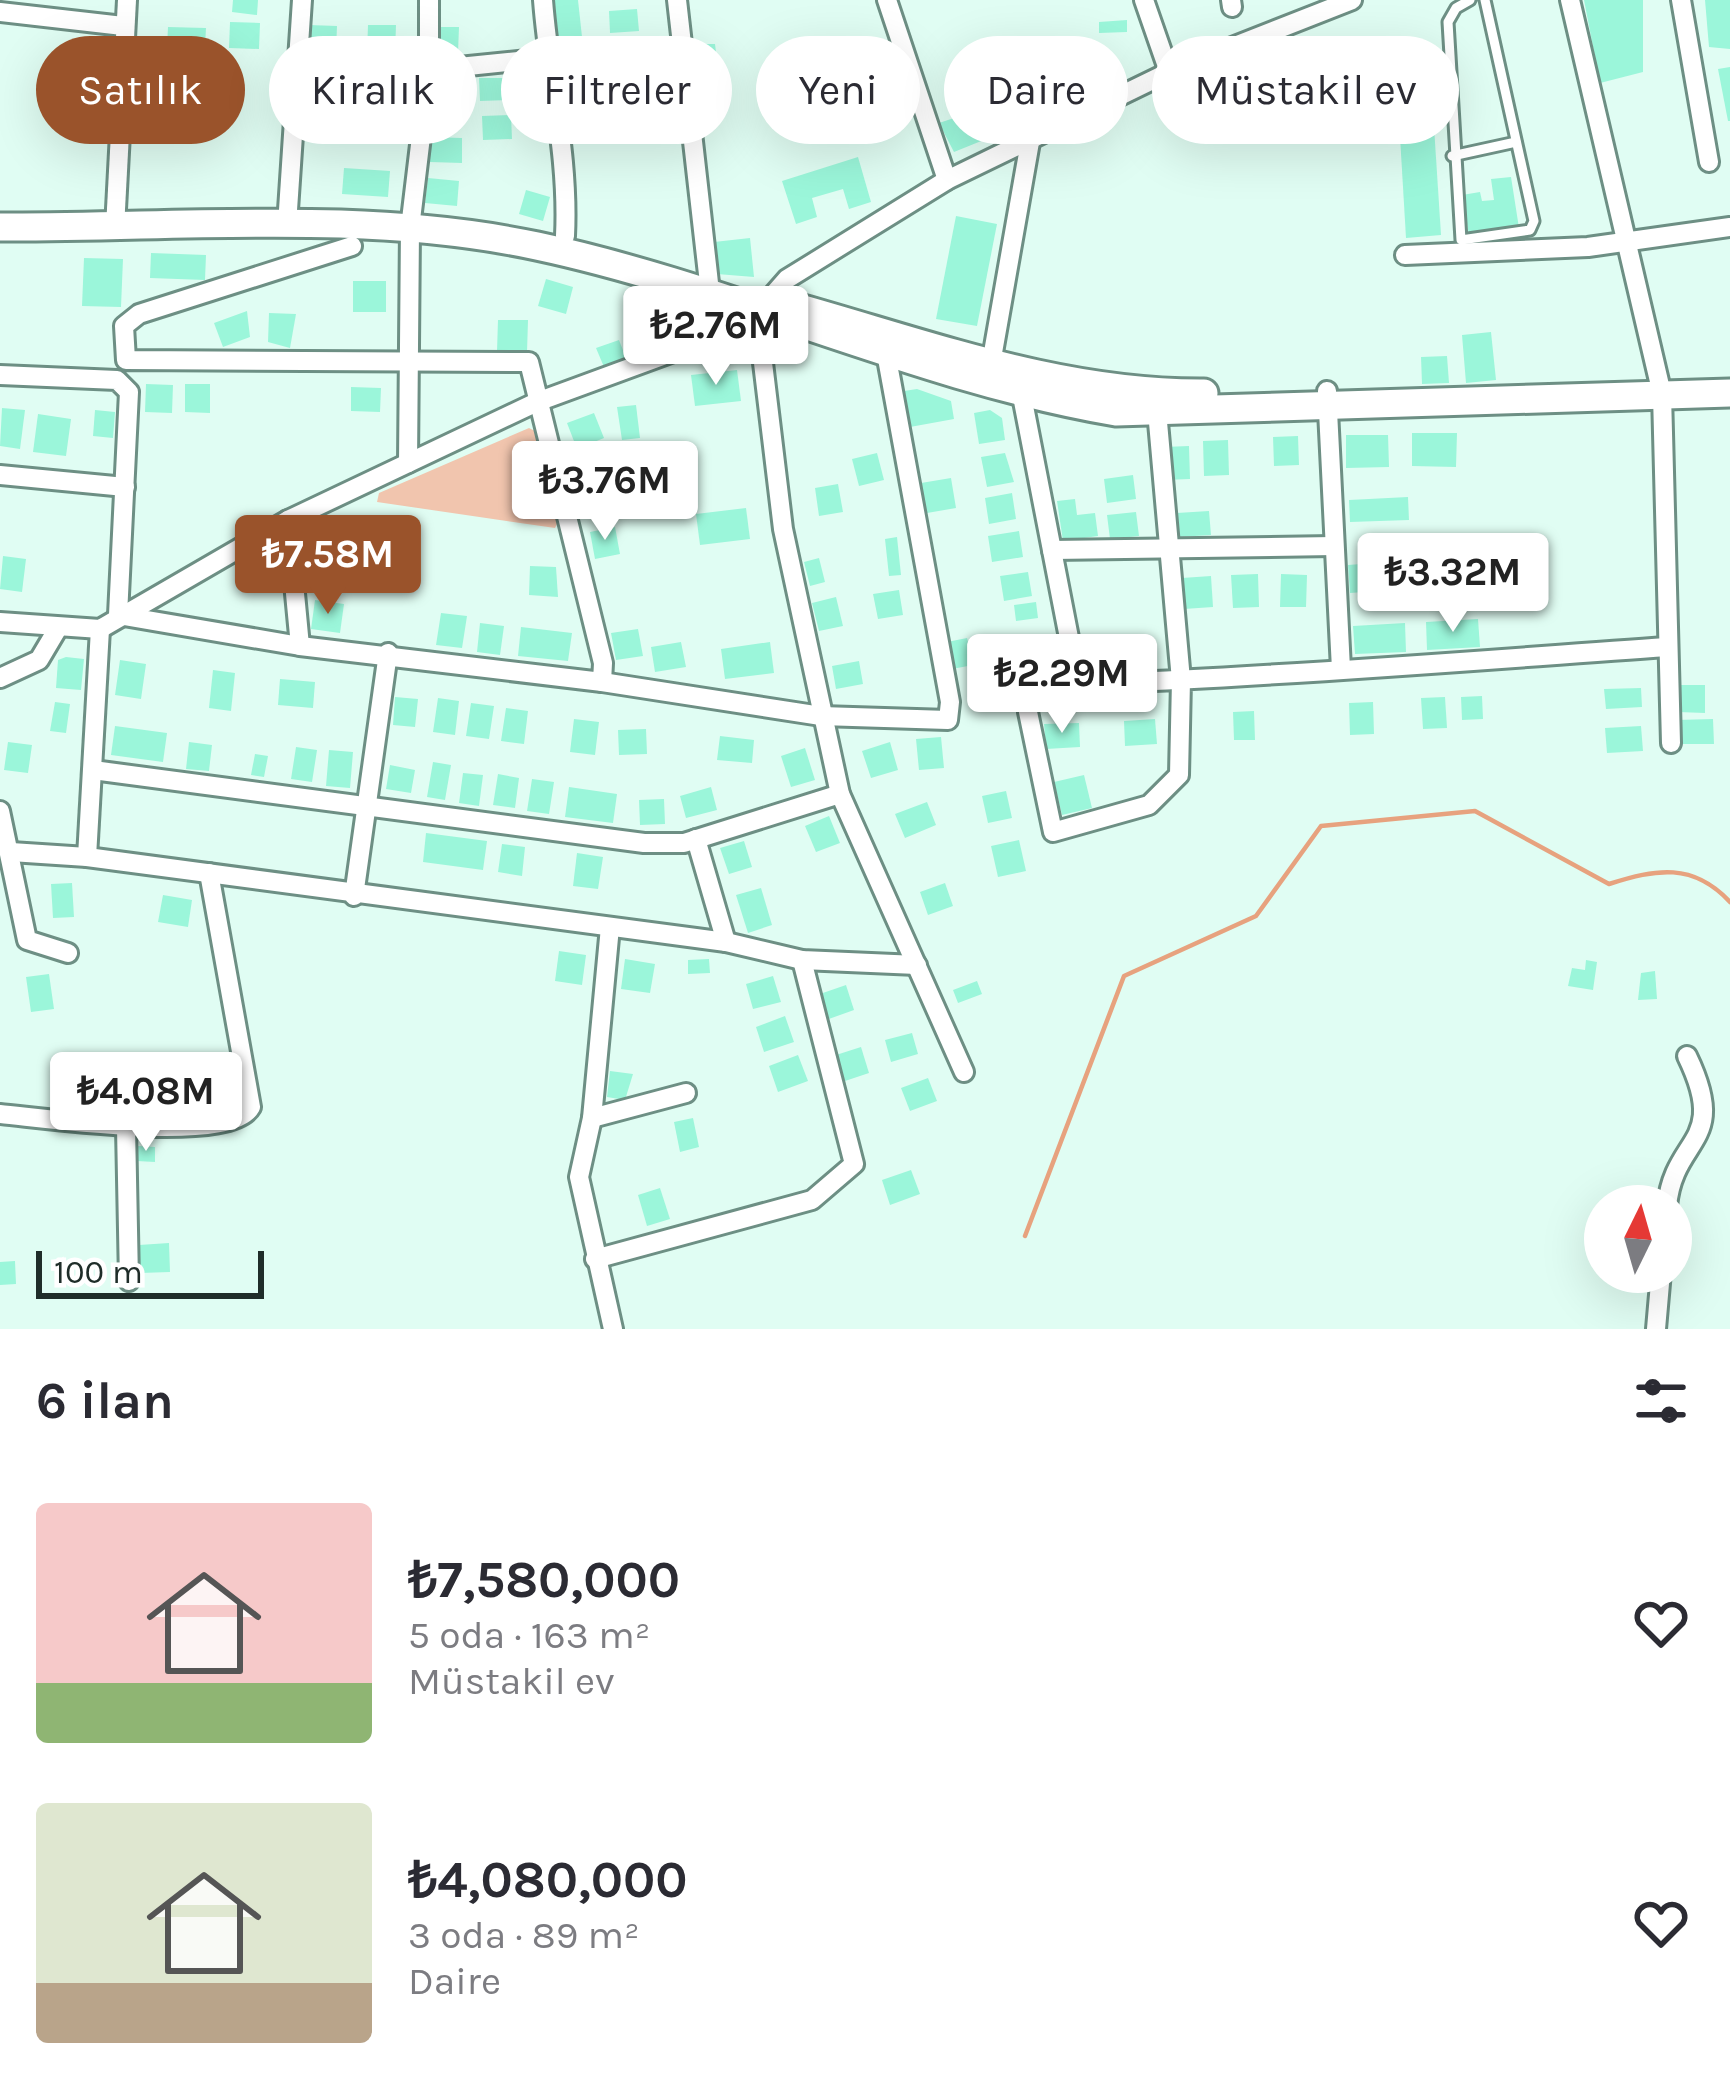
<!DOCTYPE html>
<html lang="tr">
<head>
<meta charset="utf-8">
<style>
	:root { --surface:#fff; --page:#f2f2f3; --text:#2b2b33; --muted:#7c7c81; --accent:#9a532b }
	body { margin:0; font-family:Karla,sans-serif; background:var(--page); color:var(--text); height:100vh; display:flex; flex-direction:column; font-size:45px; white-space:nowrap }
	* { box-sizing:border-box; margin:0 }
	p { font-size:39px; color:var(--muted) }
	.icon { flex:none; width:66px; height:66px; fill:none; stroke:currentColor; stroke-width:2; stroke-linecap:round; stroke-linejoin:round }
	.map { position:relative; height:1329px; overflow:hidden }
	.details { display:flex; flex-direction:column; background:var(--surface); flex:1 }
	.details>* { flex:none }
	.top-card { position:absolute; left:36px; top:36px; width:1659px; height:108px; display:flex; gap:24px }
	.needle { width:78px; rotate:5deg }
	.tools { position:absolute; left:1584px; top:1185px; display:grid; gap:24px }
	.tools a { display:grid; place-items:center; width:108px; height:108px; border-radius:50%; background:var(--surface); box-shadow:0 12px 48px #0002; font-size:60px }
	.scale { position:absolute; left:36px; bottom:30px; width:228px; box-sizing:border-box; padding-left:12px; border:6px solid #1f2d29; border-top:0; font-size:33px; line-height:42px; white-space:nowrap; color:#1f2d29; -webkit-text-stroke:9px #fff; paint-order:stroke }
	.price { position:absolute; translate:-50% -102px; padding:0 27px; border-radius:12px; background:#fff; color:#222; font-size:39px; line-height:78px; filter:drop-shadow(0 3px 6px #0008) }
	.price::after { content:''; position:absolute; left:50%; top:72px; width:36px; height:27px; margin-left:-18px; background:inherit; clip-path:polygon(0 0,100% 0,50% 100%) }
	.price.selected { background:var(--accent); color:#fff }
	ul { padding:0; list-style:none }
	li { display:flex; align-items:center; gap:36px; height:300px; padding:0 36px }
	li span { display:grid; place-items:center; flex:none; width:336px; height:240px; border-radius:12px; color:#555 }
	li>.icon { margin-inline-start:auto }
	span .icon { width:144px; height:144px; fill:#fffc; stroke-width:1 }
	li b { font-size:51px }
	h2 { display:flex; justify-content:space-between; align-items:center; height:144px; padding:0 36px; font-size:51px }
	.chip { padding:0 42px; border-radius:54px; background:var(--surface); box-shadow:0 12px 48px #0002; font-size:42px; line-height:108px }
	.chip.selected { background:var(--accent); color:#fff }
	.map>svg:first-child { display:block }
</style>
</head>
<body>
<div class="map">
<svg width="1730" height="1329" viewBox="0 0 1730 1329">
	<rect width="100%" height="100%" fill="#e0fdf3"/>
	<polygon fill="#f1c5ae" points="529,428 537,432 559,520 555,528 377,502 379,493"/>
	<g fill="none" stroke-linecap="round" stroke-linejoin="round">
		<path stroke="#e7a27e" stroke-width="4.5" d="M1025,1236L1124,976L1256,916L1321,826L1475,811L1609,884C1656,869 1693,862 1730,902"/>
	</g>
	<g fill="#9bf6da">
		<polygon points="233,0 258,0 257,15 232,12"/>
		<polygon points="551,0 578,0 583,46 557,49"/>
		<polygon points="1584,0 1643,0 1643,72 1600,83"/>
		<polygon points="1705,0 1730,0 1730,49 1709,47"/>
		<polygon points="637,9 639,31 610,33 609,11"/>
		<polygon points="1127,20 1127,32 1099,33 1099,22"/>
		<polygon points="230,22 260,23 259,49 229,48"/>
		<polygon points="309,25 337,26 336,51 309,50"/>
		<polygon points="368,25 396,25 395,54 367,54"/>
		<polygon points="168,27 206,28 205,47 167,47"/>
		<polygon points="430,27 459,27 458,53 430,53"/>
		<polygon points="695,44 715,44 720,83 694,83"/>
		<polygon points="1429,49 1441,235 1406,238 1395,52"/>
		<polygon points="847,52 853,78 831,84 824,58"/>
		<polygon points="1072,57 1080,100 1049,105 1041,63"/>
		<polygon points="1730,67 1730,121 1728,121 1718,69"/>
		<polygon points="479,78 508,78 509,100 480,101"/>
		<polygon points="589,80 599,113 567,117 564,83"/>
		<polygon points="1011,86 1026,115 1006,131 954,152 939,123 990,106 986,98"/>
		<rect x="430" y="94" width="28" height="26"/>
		<polygon points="511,115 512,139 483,140 482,116"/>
		<polygon points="430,137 462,138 462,163 430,162"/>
		<polygon points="858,157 871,202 849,209 843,189 812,198 817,217 796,224 782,181"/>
		<polygon points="344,168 390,171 388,197 342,194"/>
		<polygon points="1511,177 1519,228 1469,235 1462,195 1480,192 1482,201 1494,200 1491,179"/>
		<polygon points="428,178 459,181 457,206 425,203"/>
		<polygon points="526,190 550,197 543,221 519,214"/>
		<polygon points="956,216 997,224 977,326 936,319"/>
		<polygon points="750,238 754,277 717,274 714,242"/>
		<polygon points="151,253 206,255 205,280 150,278"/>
		<polygon points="84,258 123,259 121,307 82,306"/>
		<polygon points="546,279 573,287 566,314 538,306"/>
		<rect x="353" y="281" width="33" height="31"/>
		<polygon points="247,311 250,337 223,347 214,323"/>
		<polygon points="269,313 296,314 290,348 268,342"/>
		<polygon points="663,313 669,355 645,358 639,317"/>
		<polygon points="498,320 528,320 527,352 497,351"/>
		<polygon points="1491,332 1496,380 1466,383 1462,335"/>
		<polygon points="619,340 626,358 604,367 596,348"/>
		<polygon points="1447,356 1449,383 1422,384 1421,357"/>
		<polygon points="737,370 741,401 695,406 691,375"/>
		<polygon points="146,384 173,385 172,413 145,412"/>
		<polygon points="185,384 210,384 210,413 185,412"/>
		<polygon points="351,387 381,388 380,412 351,411"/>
		<polygon points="917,389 951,401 954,419 910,427 904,391"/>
		<polygon points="636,405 640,438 622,440 617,407"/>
		<polygon points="2,408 25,410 20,449 0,446"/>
		<polygon points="95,410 115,412 113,438 93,436"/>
		<polygon points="990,410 1002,418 1005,440 979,444 974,413"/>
		<polygon points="594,413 604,438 577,449 567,423"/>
		<polygon points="38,414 71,419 66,456 33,452"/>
		<polygon points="1412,433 1457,433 1456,467 1412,466"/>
		<polygon points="1346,435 1388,435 1389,467 1346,468"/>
		<polygon points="1298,436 1299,465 1274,466 1273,437"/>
		<polygon points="1228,440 1229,475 1204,476 1203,441"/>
		<polygon points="1189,446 1190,479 1165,480 1164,447"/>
		<polygon points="877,453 884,480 859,486 852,459"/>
		<polygon points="1005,453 1014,482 987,487 981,457"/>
		<polygon points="599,465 605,493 580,498 574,470"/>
		<polygon points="1133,475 1136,499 1107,503 1104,479"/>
		<polygon points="951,478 956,508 927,513 921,483"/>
		<polygon points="838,484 843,512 819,516 815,488"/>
		<polygon points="1012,493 1016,519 989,524 985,498"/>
		<polygon points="1408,497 1409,520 1350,522 1349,500"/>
		<polygon points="1075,499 1077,515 1095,513 1098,536 1063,541 1057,501"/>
		<polygon points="746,508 750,539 700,545 696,514"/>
		<polygon points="1209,511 1211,535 1178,537 1177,513"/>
		<polygon points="1136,512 1139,536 1110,539 1107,515"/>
		<polygon points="615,527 620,554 595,559 590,532"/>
		<polygon points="1019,531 1023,557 992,562 988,536"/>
		<polygon points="897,537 901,575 889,576 885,539"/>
		<polygon points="327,540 355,543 353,566 325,563"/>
		<polygon points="1473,553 1476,581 1421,587 1418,558"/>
		<polygon points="3,556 26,559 22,592 0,589"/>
		<polygon points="819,558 825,582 810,586 804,562"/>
		<polygon points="1401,561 1403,589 1350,593 1348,565"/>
		<polygon points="530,566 556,567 558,597 529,595"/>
		<polygon points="1028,572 1032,596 1004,601 1000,576"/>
		<polygon points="1258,574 1259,607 1233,608 1231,575"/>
		<polygon points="1281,574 1307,575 1306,607 1280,607"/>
		<polygon points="1211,576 1213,607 1184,609 1182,578"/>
		<polygon points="899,590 903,615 878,619 873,594"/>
		<polygon points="836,597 843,626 819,631 812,603"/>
		<polygon points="315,600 344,604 340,633 311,629"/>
		<polygon points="1036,602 1038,618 1016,621 1014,605"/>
		<polygon points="441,613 467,616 462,648 436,645"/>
		<polygon points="1478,619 1480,647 1427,650 1426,622"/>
		<polygon points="480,623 504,626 500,655 477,652"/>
		<polygon points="1405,623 1406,652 1355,654 1353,626"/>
		<polygon points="521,627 572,633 568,661 518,656"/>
		<polygon points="638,629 643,656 616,660 611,633"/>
		<polygon points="967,638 973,665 947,670 942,643"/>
		<polygon points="681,642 686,667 655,672 651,647"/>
		<polygon points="770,642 774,673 725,679 721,649"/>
		<polygon points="1044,651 1047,674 1019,678 1015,655"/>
		<polygon points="66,657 84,659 81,690 56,688 58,660"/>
		<polygon points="120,660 146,664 141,699 115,695"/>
		<polygon points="859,661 863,684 836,689 832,666"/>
		<polygon points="213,670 235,673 231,711 209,708"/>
		<polygon points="280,679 315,682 313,708 278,705"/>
		<polygon points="1678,685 1705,685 1705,713 1678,712"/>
		<polygon points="1641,688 1642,707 1606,709 1604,689"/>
		<polygon points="1482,696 1483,719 1462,720 1461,697"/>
		<polygon points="395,697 418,699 415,727 393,725"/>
		<polygon points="1445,697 1447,728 1423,729 1421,698"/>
		<polygon points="438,698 459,701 455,735 433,732"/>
		<polygon points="55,702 70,704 66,733 50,731"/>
		<polygon points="1373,702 1374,734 1350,735 1349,703"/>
		<polygon points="471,703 494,706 489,739 466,736"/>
		<polygon points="506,708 528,711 524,744 501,741"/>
		<polygon points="1254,711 1255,740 1234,740 1233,712"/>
		<polygon points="574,719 599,722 595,755 570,752"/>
		<polygon points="1155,719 1157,744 1125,746 1124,721"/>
		<polygon points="1713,719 1714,744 1676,744 1676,720"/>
		<polygon points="1079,723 1080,747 1046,749 1044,724"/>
		<polygon points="115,726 167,733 163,762 111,755"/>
		<polygon points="1641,726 1643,751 1607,753 1605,728"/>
		<polygon points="646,729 647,754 619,755 618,730"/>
		<polygon points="720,736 754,740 752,763 717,760"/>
		<polygon points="941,737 944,768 919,770 916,739"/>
		<polygon points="8,742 32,745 28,773 4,770"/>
		<polygon points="189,742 212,745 209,771 186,769"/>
		<polygon points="890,742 898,770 871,778 862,751"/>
		<polygon points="296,747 317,750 312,782 291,779"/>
		<polygon points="805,748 815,780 791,787 781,756"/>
		<polygon points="329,750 353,752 350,788 326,786"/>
		<polygon points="255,754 268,756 264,777 251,775"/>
		<polygon points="433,762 451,765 445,800 427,797"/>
		<polygon points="390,765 415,770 411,793 386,789"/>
		<polygon points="463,773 483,775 479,806 459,803"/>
		<polygon points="498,774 519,778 515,808 493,805"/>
		<polygon points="1084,775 1092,808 1062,815 1054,782"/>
		<polygon points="532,779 554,782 549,814 527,811"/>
		<polygon points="569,787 617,794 613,823 565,817"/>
		<polygon points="711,787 717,810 686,818 680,796"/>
		<polygon points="1006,791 1012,818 988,823 982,796"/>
		<polygon points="664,799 665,824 640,825 639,800"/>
		<polygon points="927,802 936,825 905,838 895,814"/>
		<polygon points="829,816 840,843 816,852 805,826"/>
		<polygon points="426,833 487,841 483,870 423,862"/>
		<polygon points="1019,840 1026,871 998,877 991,846"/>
		<polygon points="744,841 752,867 729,874 720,848"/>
		<polygon points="502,844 525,847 522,876 498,872"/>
		<polygon points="577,853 603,857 598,889 573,886"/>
		<polygon points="72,883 74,917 53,918 51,884"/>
		<polygon points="945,883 953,906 928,915 920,892"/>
		<polygon points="761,888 772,925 748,933 736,895"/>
		<polygon points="163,895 192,900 188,927 158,922"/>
		<polygon points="559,951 586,955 582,985 555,981"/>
		<polygon points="625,959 655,964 650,993 621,989"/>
		<polygon points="709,959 710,973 688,974 688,960"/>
		<polygon points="1586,960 1597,962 1593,990 1568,986 1572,968 1585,970"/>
		<polygon points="1655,971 1657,999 1638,1000 1641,973"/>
		<polygon points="49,974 54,1009 31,1012 26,977"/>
		<polygon points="773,976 781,1002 753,1009 746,984"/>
		<polygon points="977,981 982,994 958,1003 953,990"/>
		<polygon points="846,985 854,1010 826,1020 817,995"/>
		<polygon points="785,1016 794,1042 764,1052 756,1027"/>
		<polygon points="912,1033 918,1054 891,1062 885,1040"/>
		<polygon points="861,1047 869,1073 845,1081 836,1055"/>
		<polygon points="798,1055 808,1081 778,1092 769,1066"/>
		<polygon points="610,1071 633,1074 625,1100 607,1097"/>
		<polygon points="928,1078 937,1101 910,1111 901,1088"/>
		<polygon points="693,1118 699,1147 680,1152 674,1122"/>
		<polygon points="138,1146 155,1147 155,1162 137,1161"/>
		<polygon points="911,1170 920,1194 890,1205 882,1180"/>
		<polygon points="660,1188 670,1219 647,1226 638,1195"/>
		<polygon points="169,1243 170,1272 140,1273 139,1245"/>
		<polygon points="15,1261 16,1284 0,1285 0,1262"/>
	</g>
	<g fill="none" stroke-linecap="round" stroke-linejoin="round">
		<g stroke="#6d8f84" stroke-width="15">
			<g id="service">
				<polyline points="1470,0 1456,8 1448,22 1461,240 1530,230 1534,221 1485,0"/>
				<polyline points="1452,156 1516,142"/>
			</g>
		</g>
		<g stroke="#6d8f84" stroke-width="24">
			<g id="minor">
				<path d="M543,0C549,80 569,155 565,236"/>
				<polyline points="677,0 709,283"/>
				<polyline points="887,0 947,180"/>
				<polyline points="1144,0 1169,72"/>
				<polyline points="1231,0 1232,7"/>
				<polyline points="1570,0 1662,394 1671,743"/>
				<polyline points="1681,0 1709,162"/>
				<polyline points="0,12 123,26"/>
				<polyline points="297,72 429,70 547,58"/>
				<polyline points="287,225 302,0"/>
				<polyline points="115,228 127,0"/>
				<polyline points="1405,255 1588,247 1730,227"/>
				<polyline points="757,313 783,529 840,794 964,1072"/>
				<polyline points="991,364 1030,142"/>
				<polyline points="0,375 117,380 129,392 118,615 300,646 602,682 603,663 529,362 126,360 124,326 139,314 352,246"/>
				<polyline points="1327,391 1341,669"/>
				<polyline points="1022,396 1078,684"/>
				<path d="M1157,411L1181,680L1179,775L1149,805L1053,832L1028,712L1030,700C1056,674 1120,682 1154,681C1325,673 1496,659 1667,647"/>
				<polyline points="408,463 410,228 429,70 429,0"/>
				<polyline points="0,475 125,487"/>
				<polyline points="288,520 300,646"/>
				<polyline points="1052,550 1334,546"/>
				<polyline points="0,622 100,629 288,520 537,402 695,344 757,313 787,279 947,180 1169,72 1352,0"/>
				<polyline points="0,678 39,660 58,628"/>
				<polyline points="602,682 821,716 948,720 950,702 886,353"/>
				<polyline points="93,770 644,843 684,843 840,794"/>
				<polyline points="0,811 27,940 68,953"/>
				<polyline points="696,839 726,942"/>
				<polyline points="11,852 87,857 726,942 802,960 917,965"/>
				<polyline points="87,857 100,629"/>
				<polyline points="354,896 388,653"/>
				<polyline points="610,927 592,1118 579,1177 613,1329"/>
				<path d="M0,1114C45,1118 230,1145 251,1107L209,873"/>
				<polyline points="592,1118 686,1093"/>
				<polyline points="126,1127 129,1281"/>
				<path d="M1667,1206C1674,1135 1730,1145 1687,1056"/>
				<polyline points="595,1259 812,1200 854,1164 802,960"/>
				<polyline points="1656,1329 1661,1272"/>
			</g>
		</g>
		<g stroke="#6d8f84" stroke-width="33">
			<g id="secondary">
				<path d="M0,227C177,228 363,209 537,246C734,288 917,378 1116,412L1730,393"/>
				<path d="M803,309C937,347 1064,394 1204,393"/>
			</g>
		</g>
		<use href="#service" stroke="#fff" stroke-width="9"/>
		<use href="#minor" stroke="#fff" stroke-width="18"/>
		<use href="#secondary" stroke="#fff" stroke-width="27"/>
	</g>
</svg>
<div class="tools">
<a><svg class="needle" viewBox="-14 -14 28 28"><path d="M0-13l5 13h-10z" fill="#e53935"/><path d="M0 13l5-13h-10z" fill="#7c7c81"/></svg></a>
</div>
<div class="scale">100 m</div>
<b class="price" style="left:716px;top:388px">₺2.76M</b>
<b class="price" style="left:605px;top:543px">₺3.76M</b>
<b class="price selected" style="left:328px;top:617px">₺7.58M</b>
<b class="price" style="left:1453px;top:635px">₺3.32M</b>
<b class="price" style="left:1062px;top:736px">₺2.29M</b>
<b class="price" style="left:146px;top:1154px">₺4.08M</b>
<div class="top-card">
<a class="chip selected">Satılık</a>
<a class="chip">Kiralık</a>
<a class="chip">Filtreler</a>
<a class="chip">Yeni</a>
<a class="chip">Daire</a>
<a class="chip">Müstakil ev</a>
</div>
</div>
<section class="details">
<h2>6 ilan<svg class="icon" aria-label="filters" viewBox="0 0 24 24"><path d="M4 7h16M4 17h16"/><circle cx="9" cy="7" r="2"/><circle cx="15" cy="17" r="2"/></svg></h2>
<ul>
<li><span style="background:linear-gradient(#f6c9c9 75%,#8fb573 0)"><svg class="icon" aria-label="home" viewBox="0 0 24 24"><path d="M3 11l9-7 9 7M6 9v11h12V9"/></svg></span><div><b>₺7,580,000</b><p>5 oda · 163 m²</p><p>Müstakil ev</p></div><svg class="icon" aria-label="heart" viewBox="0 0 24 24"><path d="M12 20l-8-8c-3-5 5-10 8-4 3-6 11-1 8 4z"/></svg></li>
<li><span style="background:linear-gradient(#dfe7d0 75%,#b9a48a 0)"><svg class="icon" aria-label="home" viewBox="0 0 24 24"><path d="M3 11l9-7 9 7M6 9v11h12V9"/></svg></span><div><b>₺4,080,000</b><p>3 oda · 89 m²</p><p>Daire</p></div><svg class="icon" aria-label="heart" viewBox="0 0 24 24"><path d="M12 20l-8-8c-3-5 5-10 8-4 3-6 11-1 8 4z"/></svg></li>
</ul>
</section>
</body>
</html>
